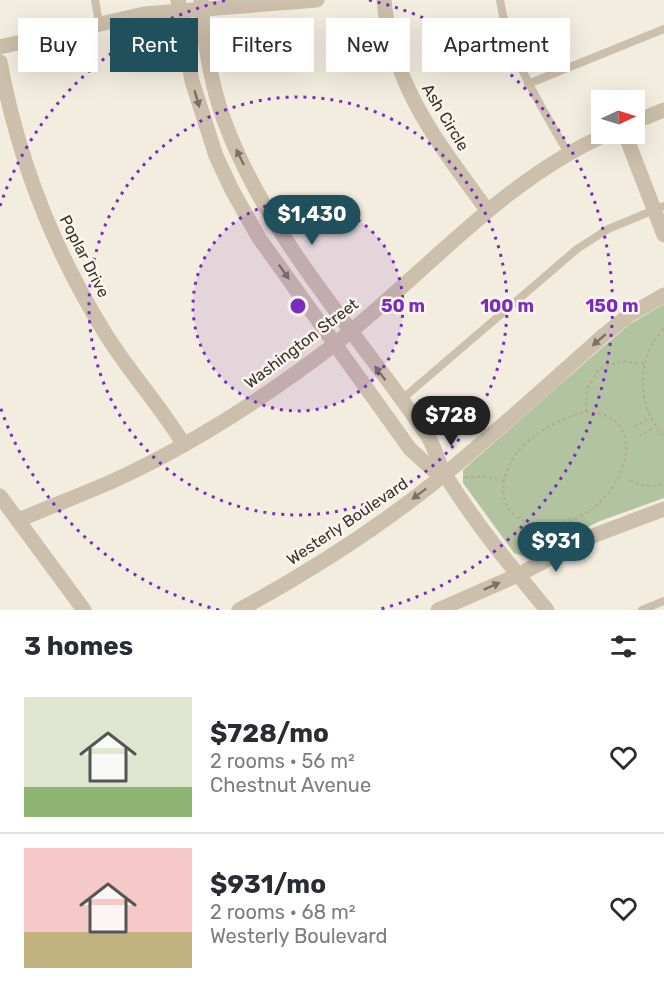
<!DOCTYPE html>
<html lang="en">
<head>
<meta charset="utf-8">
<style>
	:root { --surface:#fff; --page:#f7f7f7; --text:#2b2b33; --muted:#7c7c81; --line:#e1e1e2; --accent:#1f505c }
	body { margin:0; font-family:Rubik,sans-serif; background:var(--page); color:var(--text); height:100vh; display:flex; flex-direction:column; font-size:22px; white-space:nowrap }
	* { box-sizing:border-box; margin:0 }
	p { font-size:20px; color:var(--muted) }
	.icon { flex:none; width:33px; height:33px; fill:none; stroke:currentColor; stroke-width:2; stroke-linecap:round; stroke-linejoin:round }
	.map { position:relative; height:610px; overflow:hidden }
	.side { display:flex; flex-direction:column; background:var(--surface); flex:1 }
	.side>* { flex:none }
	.top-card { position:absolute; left:18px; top:18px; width:628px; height:54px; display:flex; gap:12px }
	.needle { width:39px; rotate:86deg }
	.fabs { position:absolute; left:591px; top:90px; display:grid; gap:12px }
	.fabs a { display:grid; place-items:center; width:54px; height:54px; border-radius:0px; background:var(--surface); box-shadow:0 6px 24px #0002; font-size:30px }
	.price { position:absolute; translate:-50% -51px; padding:0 14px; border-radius:21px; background:var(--accent); color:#fff; font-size:20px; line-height:39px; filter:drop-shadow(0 2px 3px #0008) }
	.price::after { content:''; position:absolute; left:50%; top:36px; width:18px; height:14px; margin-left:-9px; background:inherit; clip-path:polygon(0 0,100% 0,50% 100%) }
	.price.active { background:#222; color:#fff }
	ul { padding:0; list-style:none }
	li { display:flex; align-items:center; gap:18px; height:150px; padding:0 24px }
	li+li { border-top:2px solid var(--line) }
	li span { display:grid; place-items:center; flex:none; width:168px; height:120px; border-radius:0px; color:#555 }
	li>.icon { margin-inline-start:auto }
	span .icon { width:72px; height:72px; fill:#fffc; stroke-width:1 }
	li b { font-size:26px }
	h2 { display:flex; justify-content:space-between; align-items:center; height:72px; padding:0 24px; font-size:26px }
	.pill { padding:0 21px; border-radius:0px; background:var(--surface); box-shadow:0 6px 24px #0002; font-size:21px; line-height:54px }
	.pill.active { background:var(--accent); color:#fff }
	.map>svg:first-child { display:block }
</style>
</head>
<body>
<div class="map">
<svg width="664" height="610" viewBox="0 0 664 610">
	<rect width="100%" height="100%" fill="#f3ede0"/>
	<polygon fill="#b2c39f" points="664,304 664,498 600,521 527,557 514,553 463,483 463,470 605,345 630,324"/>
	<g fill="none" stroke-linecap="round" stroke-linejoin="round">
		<g stroke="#b8a995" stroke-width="2" stroke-dasharray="3 3" stroke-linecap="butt">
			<path d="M664,329C634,360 637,406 664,437"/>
			<path d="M586,412C664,412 617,533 539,524C490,519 497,470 526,443C544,427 563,418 586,412Z"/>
			<polyline points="586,412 587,389 599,369 622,361 644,364"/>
			<polyline points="634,427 650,418"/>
			<polyline points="639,436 655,427"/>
			<polyline points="465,477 485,477 503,481"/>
			<polyline points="630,480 644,486 664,485"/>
			<polyline points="520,555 529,523"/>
		</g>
		<g stroke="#ccbfab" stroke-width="8">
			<polyline points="95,0 99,23"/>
			<path d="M500,0C509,56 540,105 568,153"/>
			<polyline points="528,84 664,29"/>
			<polyline points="401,400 577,249 608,229 664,206"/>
			<polyline points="642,610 664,601"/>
		</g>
		<g stroke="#ccbfab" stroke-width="15">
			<polyline points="178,0 192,81 216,156 232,190 259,238 410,449 432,469 445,474"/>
			<path d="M201,0C204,40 210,82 224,120C267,238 358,333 427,435C436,448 438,464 446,476C475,523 512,568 547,610"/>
			<path d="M384,0C392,86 438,143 487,210"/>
			<polyline points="0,47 144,14 317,0"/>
			<path d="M0,62C18,159 53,249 105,333C129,372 160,405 184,445"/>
			<polyline points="634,122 664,110"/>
			<polyline points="625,134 664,235"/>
			<polyline points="0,496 84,610"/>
			<path d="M19,520C51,506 84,494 115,480C193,444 267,396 335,344C426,273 500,182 607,134"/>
			<path d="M239,610C311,571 381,526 445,474C499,430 551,382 604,335L629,315L664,295"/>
			<polyline points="438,610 518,575 590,537 664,509"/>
		</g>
	</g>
	<defs><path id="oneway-solid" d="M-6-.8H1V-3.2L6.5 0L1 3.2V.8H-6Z" transform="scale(1.5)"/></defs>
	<g fill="#7c7164">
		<use href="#oneway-solid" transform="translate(197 99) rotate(74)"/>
		<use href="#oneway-solid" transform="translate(240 157) rotate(-116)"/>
		<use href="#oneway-solid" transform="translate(284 272) rotate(55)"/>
		<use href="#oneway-solid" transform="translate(599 340) rotate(139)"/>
		<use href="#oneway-solid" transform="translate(380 373) rotate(-127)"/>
		<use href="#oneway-solid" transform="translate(419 494) rotate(143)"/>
		<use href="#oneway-solid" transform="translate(492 586) rotate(-24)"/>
	</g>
	<circle cx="298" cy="306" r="105" fill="#7b2cbf" fill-opacity=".12"/>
	<g fill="none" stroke="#7b2cbf" stroke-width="3" stroke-dasharray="3 6">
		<circle cx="298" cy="306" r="105"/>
		<circle cx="298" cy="306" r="209"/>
		<path d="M219 610A314 314 0 0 1 0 406M0 206A314 314 0 0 1 227 0M369 0A314 314 0 0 1 377 610"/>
	</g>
	<g text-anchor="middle" stroke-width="5" stroke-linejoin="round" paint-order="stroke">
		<g font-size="16" fill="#3a312a" stroke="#fbf6ed">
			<text transform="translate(446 117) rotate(59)" y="6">Ash Circle</text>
			<text transform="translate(85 256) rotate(63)" y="6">Poplar Drive</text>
			<text transform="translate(301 343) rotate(-37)" y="6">Washington Street</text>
			<text transform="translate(347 521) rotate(-34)" y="6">Westerly Boulevard</text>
		</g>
	</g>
	<circle cx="298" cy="306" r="9" fill="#7b2cbf" stroke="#fbf6ed" stroke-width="3"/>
	<g font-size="18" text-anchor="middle" font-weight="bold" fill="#7b2cbf" stroke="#fbf6ed" stroke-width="5" stroke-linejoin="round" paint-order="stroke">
		<text x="403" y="312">50 m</text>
		<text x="507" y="312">100 m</text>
		<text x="612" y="312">150 m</text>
	</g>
</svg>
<div class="fabs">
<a><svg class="needle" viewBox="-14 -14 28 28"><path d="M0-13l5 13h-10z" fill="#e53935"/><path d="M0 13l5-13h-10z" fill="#7c7c81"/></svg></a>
</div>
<b class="price" style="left:312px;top:246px">$1,430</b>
<b class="price active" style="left:451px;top:447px">$728</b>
<b class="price" style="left:556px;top:573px">$931</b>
<div class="top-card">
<a class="pill">Buy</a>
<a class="pill active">Rent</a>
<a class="pill">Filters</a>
<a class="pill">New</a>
<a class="pill">Apartment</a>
</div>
</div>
<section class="side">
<h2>3 homes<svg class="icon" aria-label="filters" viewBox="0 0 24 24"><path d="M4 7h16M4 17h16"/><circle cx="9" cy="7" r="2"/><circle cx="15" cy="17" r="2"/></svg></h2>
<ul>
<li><span style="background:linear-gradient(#dfe7d0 75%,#8fb573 0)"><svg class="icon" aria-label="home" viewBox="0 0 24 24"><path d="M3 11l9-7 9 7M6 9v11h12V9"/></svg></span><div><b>$728/mo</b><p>2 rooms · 56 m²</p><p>Chestnut Avenue</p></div><svg class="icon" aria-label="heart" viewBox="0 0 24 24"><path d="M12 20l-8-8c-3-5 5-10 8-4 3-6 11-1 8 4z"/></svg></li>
<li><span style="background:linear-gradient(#f6c9c9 70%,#c2b280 0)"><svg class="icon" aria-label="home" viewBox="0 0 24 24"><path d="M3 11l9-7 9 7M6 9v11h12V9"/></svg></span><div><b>$931/mo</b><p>2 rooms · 68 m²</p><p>Westerly Boulevard</p></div><svg class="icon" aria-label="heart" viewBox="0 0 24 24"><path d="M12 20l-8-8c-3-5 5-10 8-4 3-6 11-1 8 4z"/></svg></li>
</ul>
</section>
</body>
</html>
